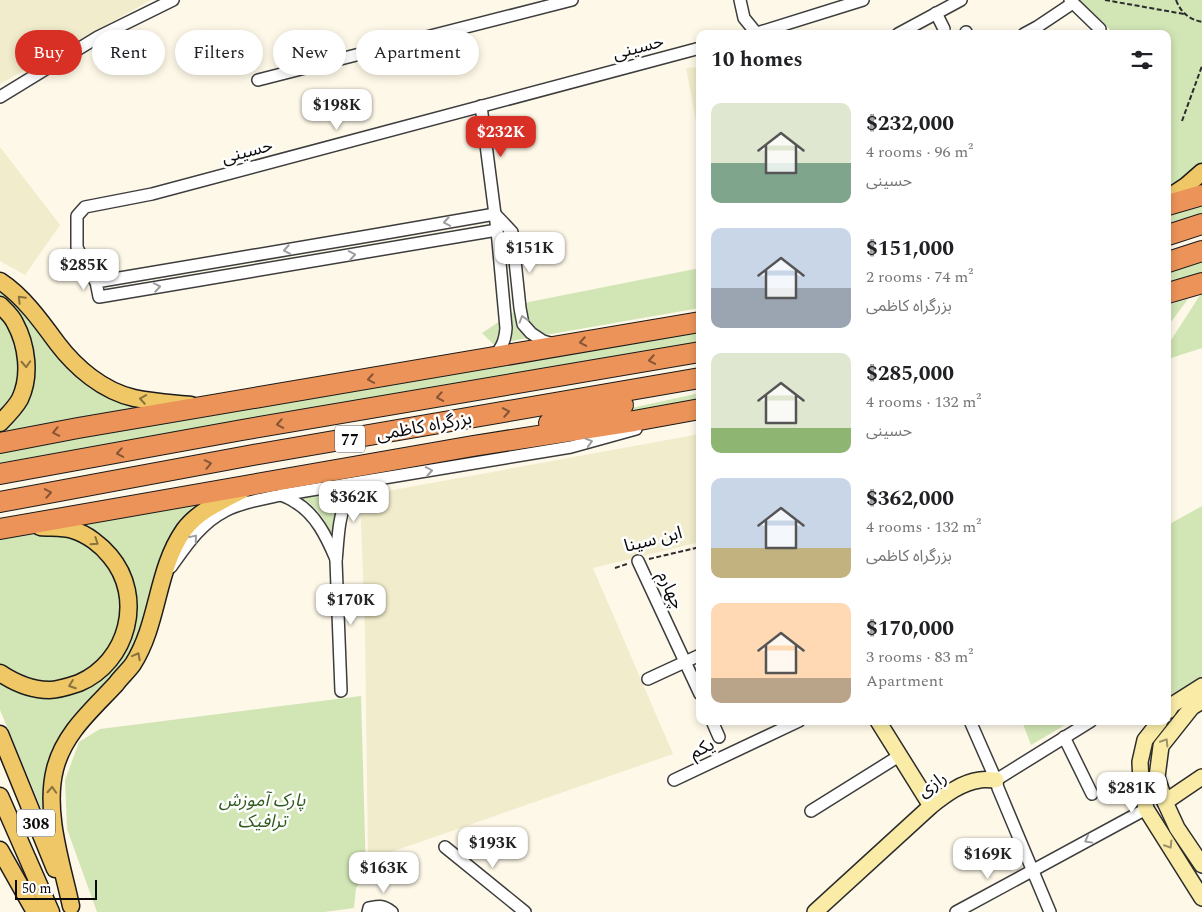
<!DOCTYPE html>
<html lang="en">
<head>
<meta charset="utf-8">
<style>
	:root { --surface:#fff; --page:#f6f6f6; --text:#202124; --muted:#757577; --accent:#d93025 }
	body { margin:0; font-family:Spectral,"Noto Sans Arabic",serif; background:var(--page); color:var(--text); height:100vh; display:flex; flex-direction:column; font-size:19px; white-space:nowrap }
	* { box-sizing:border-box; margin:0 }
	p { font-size:16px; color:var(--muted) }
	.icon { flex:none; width:28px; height:28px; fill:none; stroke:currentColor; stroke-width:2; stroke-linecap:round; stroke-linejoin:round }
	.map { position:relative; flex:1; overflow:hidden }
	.sheet { position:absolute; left:696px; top:30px; width:475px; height:695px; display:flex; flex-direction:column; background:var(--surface); border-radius:10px; box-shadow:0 2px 8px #0003 }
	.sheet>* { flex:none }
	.top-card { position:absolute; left:15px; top:30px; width:475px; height:45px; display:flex; gap:10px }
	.scale { position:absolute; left:15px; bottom:12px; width:82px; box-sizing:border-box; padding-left:5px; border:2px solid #0a0a0a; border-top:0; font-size:14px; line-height:18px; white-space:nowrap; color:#0a0a0a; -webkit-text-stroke:4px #fff; paint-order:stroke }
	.price { position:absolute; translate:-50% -42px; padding:0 11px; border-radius:10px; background:#fff; color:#222; font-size:16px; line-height:32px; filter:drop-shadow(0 1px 2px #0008) }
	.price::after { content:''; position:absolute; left:50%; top:30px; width:15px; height:11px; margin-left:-8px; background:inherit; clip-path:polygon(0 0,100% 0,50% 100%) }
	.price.current { background:var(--accent); color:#fff }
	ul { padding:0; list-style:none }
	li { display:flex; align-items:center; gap:15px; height:125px; padding:0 15px }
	li span { display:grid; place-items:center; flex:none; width:140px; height:100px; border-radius:10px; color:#555 }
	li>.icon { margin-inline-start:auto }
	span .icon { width:60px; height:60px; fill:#fffc; stroke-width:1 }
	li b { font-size:21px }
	h2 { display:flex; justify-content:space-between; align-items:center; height:60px; padding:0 15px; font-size:21px }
	.chip { padding:0 18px; border-radius:22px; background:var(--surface); box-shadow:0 2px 8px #0003; font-size:18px; line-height:45px }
	.chip.current { background:var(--accent); color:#fff }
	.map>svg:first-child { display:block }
</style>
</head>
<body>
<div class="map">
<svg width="1202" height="912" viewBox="0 0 1202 912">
	<rect width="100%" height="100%" fill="#fef8e8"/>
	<g fill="#f1eccb">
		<polygon points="0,0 151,0 0,84"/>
		<polygon points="700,67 700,142 686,68"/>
		<polygon points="0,147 60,225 25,275 0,261"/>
		<polygon points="700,434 700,542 593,568 673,754 368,860 365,630 360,496"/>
	</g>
	<g fill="#d1e5b5">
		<polygon points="1076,0 1202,0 1202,164 1168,190 1168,34 1115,34"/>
		<polygon points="1202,200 1202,213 1168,224 1168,211"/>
		<polygon points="1202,261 1202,274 1168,284 1168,271"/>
		<polygon points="700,268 700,308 493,344 482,333 529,302"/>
		<polygon points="0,289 18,305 76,375 104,396 131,406 153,408 2,434 11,425 26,401 33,382 4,299 0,297"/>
		<polygon points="1202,294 1202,348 1168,359 1168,345 1200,295"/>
		<polygon points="1188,299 1168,326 1168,305"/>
		<polygon points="0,316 12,332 18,351 19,372 15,393 0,415"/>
		<polygon points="700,329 700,342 262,418 182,431 0,463 0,450"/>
		<polygon points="700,393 700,400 633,412 622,410"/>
		<path d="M347,488C334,501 334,523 334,541C327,521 317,506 298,495Z"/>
		<polygon points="214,499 165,548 158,565 141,634 125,665 69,726 49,827 0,710 0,681 14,690 102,677 133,587 70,524"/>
		<polygon points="1202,506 1202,677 1168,699 1168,525"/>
		<polygon points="27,533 63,534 87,543 106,561 114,573 123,606 115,639 106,653 94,665 80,674 68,679 55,682 28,680 0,665 0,538"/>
		<polygon points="361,696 366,875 356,888 354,908 324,912 97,912 67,829 65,780 79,742 100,729"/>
		<polygon points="1022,721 1072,721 1031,745"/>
	</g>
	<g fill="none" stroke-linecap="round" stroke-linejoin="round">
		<g stroke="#3d3d3d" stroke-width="14">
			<g id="street">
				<polyline points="740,0 744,18 757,34"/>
				<polyline points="1070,0 1100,29"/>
				<polyline points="936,13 944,29"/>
				<polyline points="966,32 967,34"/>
				<polyline points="754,34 863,0"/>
				<polyline points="898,34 961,0"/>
				<polyline points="1024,34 1037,27 1073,3"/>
				<polyline points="258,80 572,0"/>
				<polyline points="0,97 98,37 173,0"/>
				<path d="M481,106L497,230L506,328C505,341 502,347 494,357"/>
				<polyline points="495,214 374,235 96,282 99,297 497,230"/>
				<polyline points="495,214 512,232 520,308 523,324 531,333 543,341 554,344"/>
				<polyline points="96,282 86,267 77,247 77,216 85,207 152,194 700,48"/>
				<path d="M281,495C286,497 291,499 295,502C316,514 327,538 336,559"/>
				<polyline points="638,561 700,694"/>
				<path d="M171,567C186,546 201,523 225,511C241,502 263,499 281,495L571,447L636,429"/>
				<polyline points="648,679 700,655"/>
				<path d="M341,691L336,561C338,543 338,518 346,502C351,494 359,488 366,482"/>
				<polyline points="712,721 719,737"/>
				<polyline points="970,721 996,780 998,788 1050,912"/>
				<polyline points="1064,737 1092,794"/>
				<polyline points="674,780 799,721"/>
				<polyline points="996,780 1091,721"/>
				<polyline points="811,811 899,756"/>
				<polyline points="445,847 525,912"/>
				<path d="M368,912L369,908C380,906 383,905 392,912"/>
				<polyline points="956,912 1146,809"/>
			</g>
		</g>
		<g stroke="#2c2c2c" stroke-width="18">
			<g id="secondary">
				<polyline points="1202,701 1192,707 1161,746 1157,777 1165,802 1177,828 1202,865"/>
				<polyline points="1168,711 1172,705 1202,686"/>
				<polyline points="878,721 931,806"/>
				<polyline points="1160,721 1145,740 1140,762 1141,781 1146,809 1202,898"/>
				<polyline points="1165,802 1202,777"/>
				<path d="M815,912L931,806C945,795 962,782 980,780C985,779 991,780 996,780"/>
			</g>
		</g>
		<g stroke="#1b1b1b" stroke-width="19">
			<g id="primary">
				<polyline points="1168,198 1186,186 1202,172"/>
				<path d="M0,281C23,296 41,321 57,343C76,368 103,391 134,398C153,402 172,403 191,405"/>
				<path d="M0,305C5,310 12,316 15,323C27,345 31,376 20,399C15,408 7,416 0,423"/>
				<path d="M0,673C15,683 31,690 49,690C59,690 70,686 79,683C128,662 145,597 110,556C101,545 87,534 73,530C63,527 51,528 40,527"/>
				<polyline points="0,734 55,869"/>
				<polyline points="0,796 51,912"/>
				<polyline points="0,850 35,912"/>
				<path d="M71,906C62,864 44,812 55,769C64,733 92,710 116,684C121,677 128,671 133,664C159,623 156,570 184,530C198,511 222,501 243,490"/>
			</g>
		</g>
		<g stroke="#1b1b1b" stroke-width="22">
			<g id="highway">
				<polyline points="1168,205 1202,195"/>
				<polyline points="1168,235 1202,224"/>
				<polyline points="1168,262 1202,251"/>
				<polyline points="1168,293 1202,283"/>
				<polyline points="549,423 569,417 623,405"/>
				<polyline points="0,443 78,428 700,322"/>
				<polyline points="0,474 242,430 700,352"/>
				<polyline points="0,502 253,455 700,378"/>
				<polyline points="0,529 473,446 634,421 700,409"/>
			</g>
		</g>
		<g stroke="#2c2c2c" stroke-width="2" stroke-dasharray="5 2.5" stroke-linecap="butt">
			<polyline points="1105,0 1184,14"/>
			<path d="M1176,0C1181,13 1189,19 1202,22"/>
			<polyline points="1182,121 1202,66"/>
			<polyline points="649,559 700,547"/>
			<polyline points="615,568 627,564"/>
		</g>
		<use href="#street" stroke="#fff" stroke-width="11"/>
		<use href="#secondary" stroke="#faeca7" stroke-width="15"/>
		<use href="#primary" stroke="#f0c766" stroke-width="16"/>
		<use href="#highway" stroke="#eb9359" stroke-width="20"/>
	</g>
	<defs><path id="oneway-chevron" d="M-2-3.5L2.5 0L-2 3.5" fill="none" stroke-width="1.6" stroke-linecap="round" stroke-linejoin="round" transform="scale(1.25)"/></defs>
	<g stroke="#9d9d9d">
		<use href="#oneway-chevron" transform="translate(447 222) rotate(170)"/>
		<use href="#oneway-chevron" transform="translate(287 250) rotate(170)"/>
		<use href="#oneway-chevron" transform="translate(352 255) rotate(-10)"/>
		<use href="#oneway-chevron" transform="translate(157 287) rotate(-10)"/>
		<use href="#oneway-chevron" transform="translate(523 319) rotate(-107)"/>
		<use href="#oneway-chevron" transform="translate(589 442) rotate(-16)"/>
		<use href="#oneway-chevron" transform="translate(429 471) rotate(-10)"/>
		<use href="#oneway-chevron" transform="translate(194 538) rotate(-50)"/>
		<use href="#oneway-chevron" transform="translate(1088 840) rotate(151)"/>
	</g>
	<g stroke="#88723d">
		<use href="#oneway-chevron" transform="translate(21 299) rotate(-135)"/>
		<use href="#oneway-chevron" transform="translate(26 364) rotate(87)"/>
		<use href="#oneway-chevron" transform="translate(143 399) rotate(-171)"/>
		<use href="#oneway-chevron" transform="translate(95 542) rotate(34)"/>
		<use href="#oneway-chevron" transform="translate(137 656) rotate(-62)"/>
		<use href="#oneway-chevron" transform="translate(72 685) rotate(160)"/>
		<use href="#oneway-chevron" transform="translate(52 790) rotate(-87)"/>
	</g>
	<g stroke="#865535">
		<use href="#oneway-chevron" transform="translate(583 342) rotate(170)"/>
		<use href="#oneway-chevron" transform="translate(652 360) rotate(170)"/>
		<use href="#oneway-chevron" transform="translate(371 379) rotate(170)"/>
		<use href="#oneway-chevron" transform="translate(440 397) rotate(170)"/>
		<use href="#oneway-chevron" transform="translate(506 412) rotate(-10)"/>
		<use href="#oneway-chevron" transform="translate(280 424) rotate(170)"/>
		<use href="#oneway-chevron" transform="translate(56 432) rotate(169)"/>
		<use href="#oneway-chevron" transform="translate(120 453) rotate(170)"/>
		<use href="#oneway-chevron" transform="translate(208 464) rotate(-11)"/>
		<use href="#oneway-chevron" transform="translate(48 493) rotate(-10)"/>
	</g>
	<g stroke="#9a9268">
		<use href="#oneway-chevron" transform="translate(1165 742) rotate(-58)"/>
		<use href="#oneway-chevron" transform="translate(1169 845) rotate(58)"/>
	</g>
	<g text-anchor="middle" stroke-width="5" stroke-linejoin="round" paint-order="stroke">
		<g fill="#fff" stroke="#545454" stroke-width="1">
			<rect x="335" y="425.5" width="30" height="27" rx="4"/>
			<rect x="17" y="809.5" width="38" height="27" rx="4"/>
		</g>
		<g font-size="16" font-weight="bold" fill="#0a0a0a">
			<text x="350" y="445">77</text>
			<text x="36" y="829">308</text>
		</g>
		<g font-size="18" fill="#0a0a0a" stroke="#fff">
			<text transform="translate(638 47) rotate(-15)" y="6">حسینی</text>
			<text transform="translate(247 151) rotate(-15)" y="6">حسینی</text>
			<text transform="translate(424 426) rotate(-10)" y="6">بزرگراه کاظمی</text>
			<text transform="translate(653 539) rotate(-14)" y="6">ابن سینا</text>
			<text transform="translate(671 590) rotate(65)" y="6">چهارم</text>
			<text transform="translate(702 748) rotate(-25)" y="6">یکم</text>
			<text transform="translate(932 784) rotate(-35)" y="6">رازی</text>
		</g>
		<g font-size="18" font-style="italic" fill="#305c20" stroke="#fff">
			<text x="262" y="806">پارک آموزش<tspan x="262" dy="21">ترافیک</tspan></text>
		</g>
	</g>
</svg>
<div class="scale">50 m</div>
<b class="price" style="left:337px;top:131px">$198K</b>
<b class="price current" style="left:501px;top:158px">$232K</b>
<b class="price" style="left:530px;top:274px">$151K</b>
<b class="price" style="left:84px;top:291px">$285K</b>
<b class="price" style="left:354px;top:523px">$362K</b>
<b class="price" style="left:351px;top:626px">$170K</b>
<b class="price" style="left:1132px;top:814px">$281K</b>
<b class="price" style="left:493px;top:869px">$193K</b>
<b class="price" style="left:988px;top:880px">$169K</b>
<b class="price" style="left:384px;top:894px">$163K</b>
<div class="top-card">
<a class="chip current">Buy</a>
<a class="chip">Rent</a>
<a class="chip">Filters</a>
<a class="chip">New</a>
<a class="chip">Apartment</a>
</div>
<section class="sheet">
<h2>10 homes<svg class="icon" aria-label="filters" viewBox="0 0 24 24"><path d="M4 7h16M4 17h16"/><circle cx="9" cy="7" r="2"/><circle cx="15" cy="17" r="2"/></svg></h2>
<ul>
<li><span style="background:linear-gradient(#dfe7d0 60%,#7fa58c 0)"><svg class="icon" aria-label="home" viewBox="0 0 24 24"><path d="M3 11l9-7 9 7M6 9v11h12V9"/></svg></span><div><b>$232,000</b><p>4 rooms · 96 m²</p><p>حسینی</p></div></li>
<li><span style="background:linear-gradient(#c9d6e8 60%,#9aa5b1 0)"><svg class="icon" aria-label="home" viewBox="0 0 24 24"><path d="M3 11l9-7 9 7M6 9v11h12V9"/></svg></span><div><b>$151,000</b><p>2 rooms · 74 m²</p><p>بزرگراه کاظمی</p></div></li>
<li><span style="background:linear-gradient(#dfe7d0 75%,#8fb573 0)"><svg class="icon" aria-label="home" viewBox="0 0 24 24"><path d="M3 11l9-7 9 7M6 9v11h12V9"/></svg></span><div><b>$285,000</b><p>4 rooms · 132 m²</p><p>حسینی</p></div></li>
<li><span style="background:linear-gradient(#c9d6e8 70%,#c2b280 0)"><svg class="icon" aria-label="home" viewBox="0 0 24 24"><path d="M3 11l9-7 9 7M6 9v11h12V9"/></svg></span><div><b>$362,000</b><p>4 rooms · 132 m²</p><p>بزرگراه کاظمی</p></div></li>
<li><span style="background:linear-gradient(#ffd9b3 75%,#b9a48a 0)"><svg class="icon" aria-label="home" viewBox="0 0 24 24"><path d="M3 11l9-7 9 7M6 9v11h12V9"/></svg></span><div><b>$170,000</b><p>3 rooms · 83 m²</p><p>Apartment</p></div></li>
</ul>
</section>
</div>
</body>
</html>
